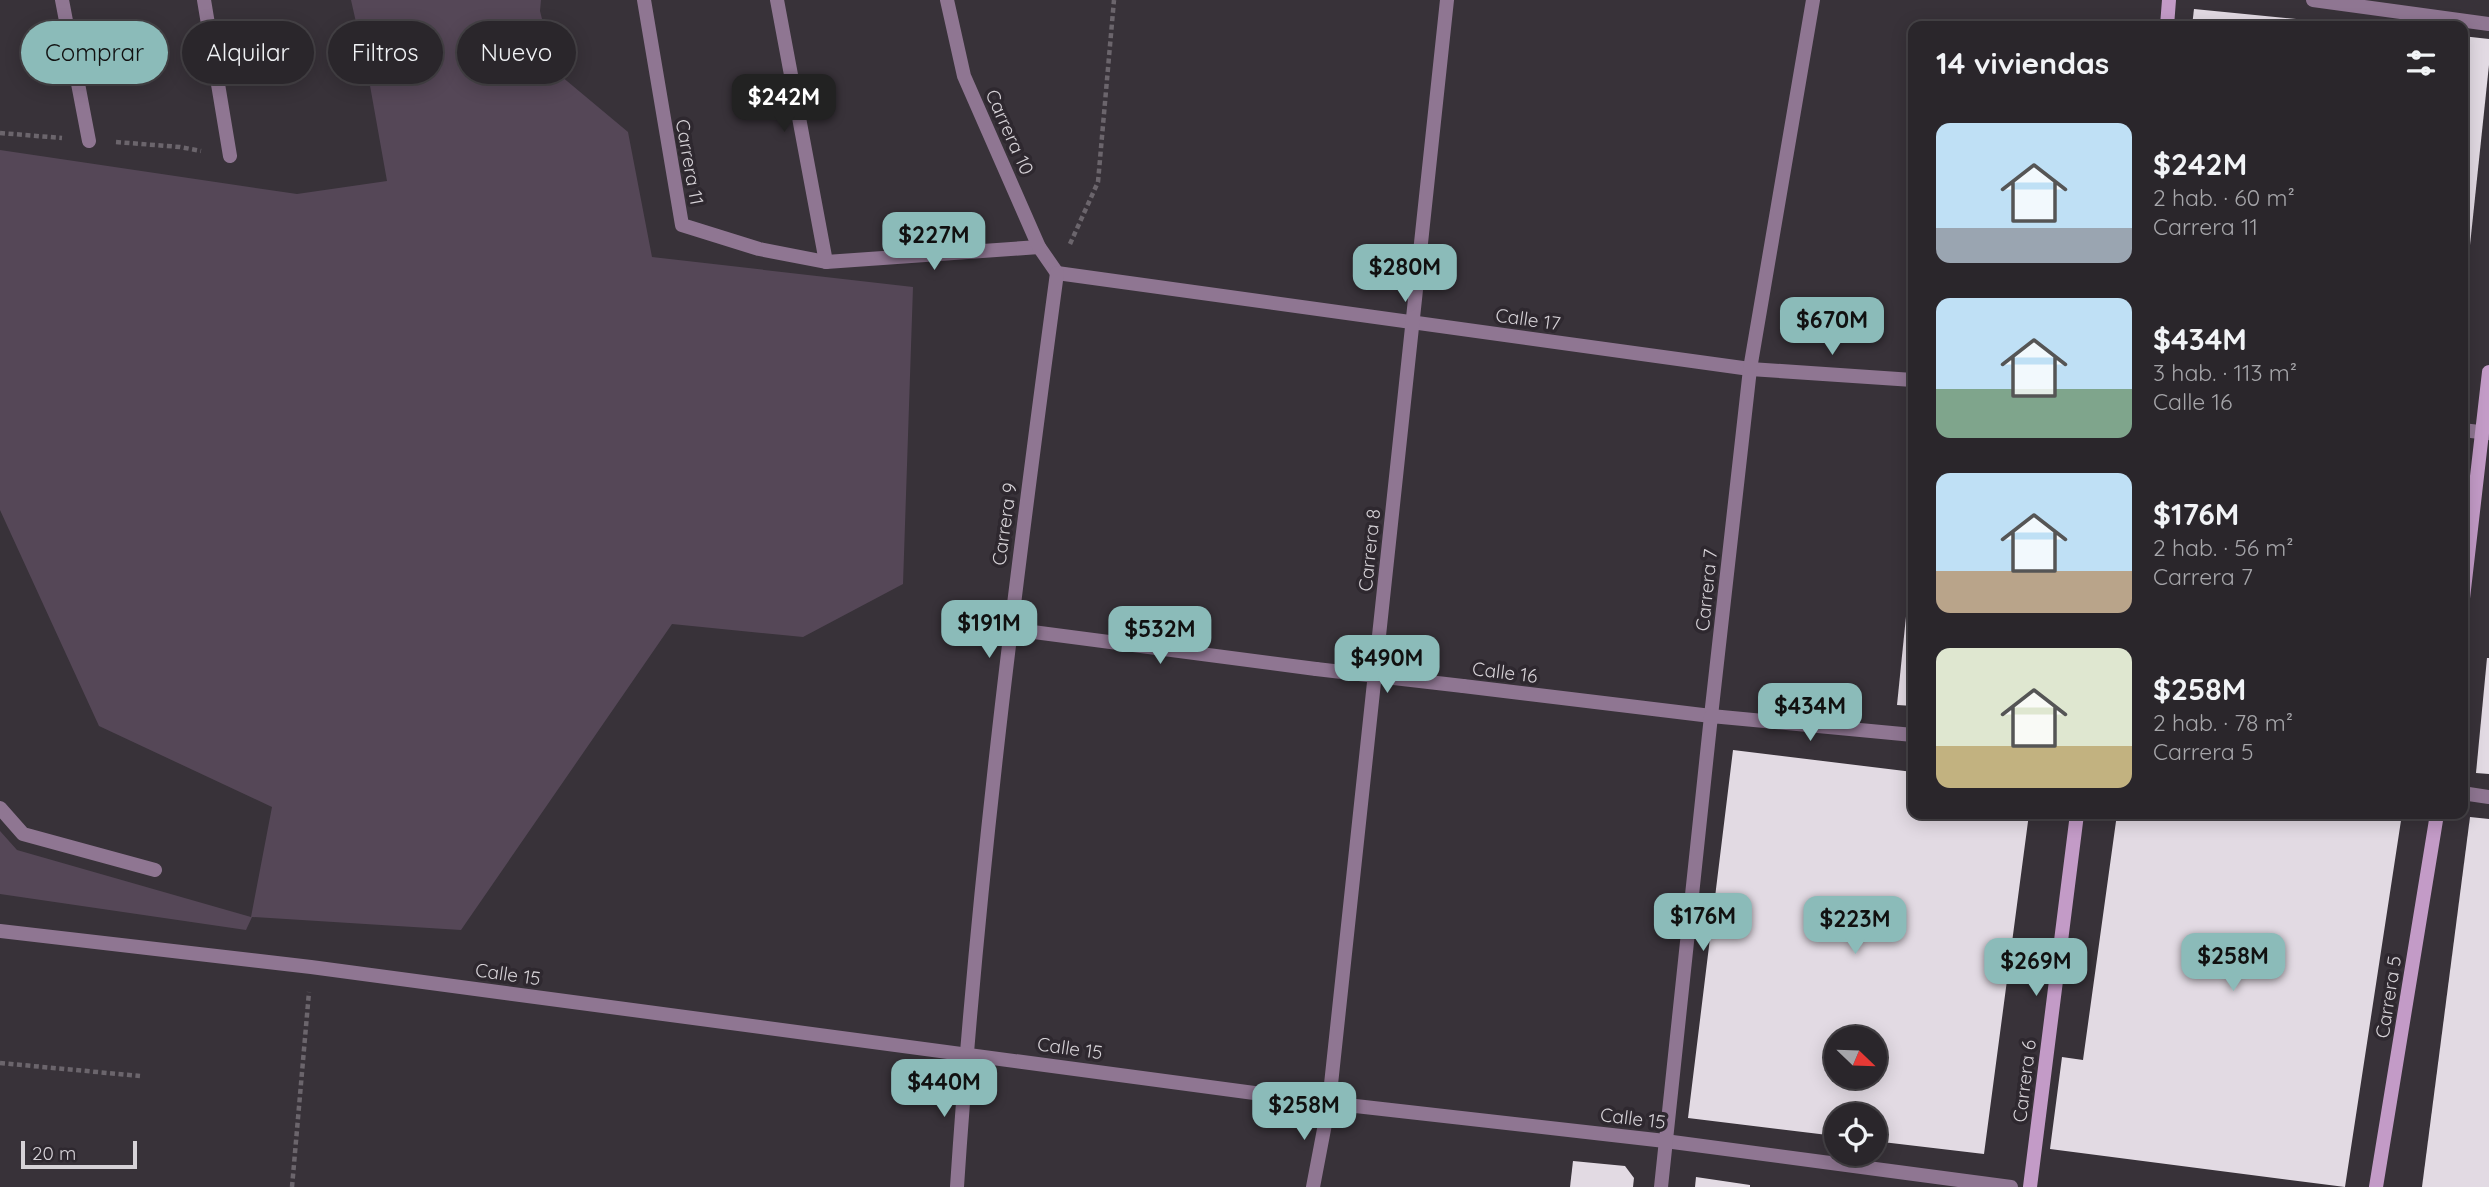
<!DOCTYPE html>
<html lang="es">
<head>
<meta charset="utf-8">
<style>
	:root { --surface:#2a262b; --page:#322e33; --text:#f1f3f6; --muted:#a5a5a9; --line:#464347; --accent:#8bbbb9 }
	body { margin:0; font-family:Quicksand,sans-serif; background:var(--page); color:var(--text); height:100vh; display:flex; flex-direction:column; font-size:26px; white-space:nowrap }
	* { box-sizing:border-box; margin:0 }
	p { font-size:23px; color:var(--muted) }
	.icon { flex:none; width:38px; height:38px; fill:none; stroke:currentColor; stroke-width:2; stroke-linecap:round; stroke-linejoin:round }
	.map { position:relative; flex:1; overflow:hidden }
	.details { position:absolute; left:1908px; top:21px; width:560px; height:798px; display:flex; flex-direction:column; background:var(--surface); border-radius:14px; box-shadow:0 4px 18px #0003,0 0 0 2px var(--line) }
	.details>* { flex:none }
	.guide { position:absolute; left:21px; top:21px; width:665px; height:63px; display:flex; gap:14px }
	.needle { width:46px; rotate:113deg }
	.controls { position:absolute; left:1824px; top:1026px; display:grid; gap:14px }
	.controls a { display:grid; place-items:center; width:63px; height:63px; border-radius:50%; background:var(--surface); box-shadow:0 4px 18px #0003,0 0 0 2px var(--line); font-size:35px }
	.scale { position:absolute; left:21px; bottom:18px; width:116px; box-sizing:border-box; padding-left:7px; border:4px solid #d6d2d7; border-top:0; font-size:19px; line-height:24px; white-space:nowrap; color:#d6d2d7; -webkit-text-stroke:5px #2e282f; paint-order:stroke }
	.price { position:absolute; translate:-50% -60px; padding:0 16px; border-radius:14px; background:var(--accent); color:#111; font-size:23px; line-height:46px; filter:drop-shadow(0 2px 4px #0008) }
	.price::after { content:''; position:absolute; left:50%; top:42px; width:21px; height:16px; margin-left:-10px; background:inherit; clip-path:polygon(0 0,100% 0,50% 100%) }
	.price.on { background:#222; color:#fff }
	ul { padding:0; list-style:none }
	li { display:flex; align-items:center; gap:21px; height:175px; padding:0 28px }
	li span { display:grid; place-items:center; flex:none; width:196px; height:140px; border-radius:14px; color:#555 }
	li>.icon { margin-inline-start:auto }
	span .icon { width:84px; height:84px; fill:#fffc; stroke-width:1 }
	li b { font-size:30px }
	h2 { display:flex; justify-content:space-between; align-items:center; height:84px; padding:0 28px; font-size:30px }
	.tag { padding:0 24px; border-radius:32px; background:var(--surface); box-shadow:0 4px 18px #0003,0 0 0 2px var(--line); font-size:24px; line-height:63px }
	.tag.on { background:var(--accent); color:#111 }
	.map>svg:first-child { display:block }
</style>
</head>
<body>
<div class="map">
<svg width="2489" height="1187" viewBox="0 0 2489 1187">
	<rect width="100%" height="100%" fill="#383239"/>
	<polygon fill="#554757" points="351,0 541,0 540,11 555,71 628,132 652,257 913,287 903,584 803,637 672,624 461,930 252,917 246,930 0,894 0,831 17,850 251,917 272,807 99,726 0,510 0,150 297,194 387,181 369,80"/>
	<g fill="#e2dae3" fill-rule="evenodd">
		<polygon points="2194,9 2347,24 2347,26 2192,26"/>
		<polygon points="2462,36 2489,39 2489,65 2464,302 2462,302"/>
		<polygon points="1909,587 1913,588 1913,706 1897,705"/>
		<polygon points="2487,658 2489,658 2489,774 2476,773"/>
		<path d="M1733,750L1913,772V814H2029L1984,1154L1874,1141V1115H1836V1136L1688,1118ZM1836,1038H1874V1076H1836Z"/>
		<polygon points="2117,814 2402,814 2345,1187 2050,1149 2062,1057 2083,1060"/>
		<polygon points="2470,817 2489,819 2489,1187 2422,1187"/>
		<polygon points="1573,1161 1625,1166 1634,1178 1633,1187 1570,1187"/>
		<polygon points="1696,1177 1750,1185 1750,1187 1695,1187"/>
	</g>
	<g fill="none" stroke-linecap="round" stroke-linejoin="round">
		<g stroke="#6b656c" stroke-width="4.5" stroke-dasharray="5 3.5" stroke-linecap="butt">
			<polyline points="0,133 62,138"/>
			<polyline points="116,142 180,147 201,151"/>
			<polyline points="1070,244 1098,182 1114,0"/>
			<polyline points="0,1063 140,1076"/>
			<polyline points="292,1187 309,992"/>
		</g>
		<polyline stroke="#8f7692" stroke-width="14" points="0,808 23,834 155,870"/>
		<g stroke="#8f7692" stroke-width="14">
			<polyline points="62,0 89,141"/>
			<polyline points="204,0 230,156"/>
			<polyline points="644,0 682,225 759,249 826,262 1039,247"/>
			<polyline points="777,0 826,262"/>
			<polyline points="947,0 964,76 1039,247 1057,273"/>
			<polyline points="2313,0 2489,24"/>
			<polyline points="1057,273 1750,369 1913,380"/>
			<polyline points="2462,430 2489,433"/>
			<polyline points="1010,629 1316,669"/>
			<polyline points="1463,686 1711,716 1750,369 1813,0"/>
			<polyline points="2462,793 2489,797"/>
			<path d="M957,1187C977,881 1016,577 1057,273"/>
			<polyline points="1313,1187 1329,1103 1447,0"/>
		</g>
		<g stroke="#8f7692" stroke-width="14">
			<polyline points="0,931 311,967 1329,1103 1665,1141 2011,1187"/>
			<polyline points="1661,1187 1711,716 1913,735"/>
		</g>
		<g stroke="#c39bc7" stroke-width="14">
			<polyline points="2167,26 2169,0"/>
			<polyline points="2462,607 2489,372"/>
			<polyline points="2030,1187 2077,814"/>
			<polyline points="2376,1187 2437,814"/>
		</g>
		<polyline stroke="#8f7692" stroke-width="14" points="1316,669 1463,686"/>
	</g>
	<g text-anchor="middle" stroke-width="7" stroke-linejoin="round" paint-order="stroke">
		<g font-size="19" fill="#d6d2d7" stroke="#2e282f">
			<text transform="translate(1010 132) rotate(66)" y="7">Carrera 10</text>
			<text transform="translate(690 162) rotate(80)" y="7">Carrera 11</text>
			<text transform="translate(1528 319) rotate(8)" y="7">Calle 17</text>
			<text transform="translate(1004 524) rotate(-82)" y="7">Carrera 9</text>
			<text transform="translate(1369 550) rotate(-84)" y="7">Carrera 8</text>
			<text transform="translate(1706 590) rotate(-84)" y="7">Carrera 7</text>
			<text transform="translate(1505 672) rotate(7)" y="7">Calle 16</text>
			<text transform="translate(508 974) rotate(8)" y="7">Calle 15</text>
			<text transform="translate(2388 997) rotate(-81)" y="7">Carrera 5</text>
			<text transform="translate(1070 1048) rotate(8)" y="7">Calle 15</text>
			<text transform="translate(2024 1081) rotate(-83)" y="7">Carrera 6</text>
			<text transform="translate(1633 1118) rotate(7)" y="7">Calle 15</text>
		</g>
	</g>
</svg>
<div class="controls">
<a><svg class="needle" viewBox="-14 -14 28 28"><path d="M0-13l5 13h-10z" fill="#e53935"/><path d="M0 13l5-13h-10z" fill="#a5a5a9"/></svg></a>
<a><svg class="icon" aria-label="locate" viewBox="0 0 24 24"><circle cx="12" cy="12" r="6"/><path d="M12 2v4M12 18v4M2 12h4M18 12h4"/></svg></a>
</div>
<div class="scale">20 m</div>
<b class="price on" style="left:784px;top:134px">$242M</b>
<b class="price" style="left:934px;top:272px">$227M</b>
<b class="price" style="left:1405px;top:304px">$280M</b>
<b class="price" style="left:1832px;top:357px">$670M</b>
<b class="price" style="left:989px;top:660px">$191M</b>
<b class="price" style="left:1160px;top:666px">$532M</b>
<b class="price" style="left:1387px;top:695px">$490M</b>
<b class="price" style="left:1810px;top:743px">$434M</b>
<b class="price" style="left:1703px;top:953px">$176M</b>
<b class="price" style="left:1855px;top:956px">$223M</b>
<b class="price" style="left:2233px;top:993px">$258M</b>
<b class="price" style="left:2036px;top:998px">$269M</b>
<b class="price" style="left:944px;top:1119px">$440M</b>
<b class="price" style="left:1304px;top:1142px">$258M</b>
<div class="guide">
<a class="tag on">Comprar</a>
<a class="tag">Alquilar</a>
<a class="tag">Filtros</a>
<a class="tag">Nuevo</a>
</div>
<section class="details">
<h2>14 viviendas<svg class="icon" aria-label="filters" viewBox="0 0 24 24"><path d="M4 7h16M4 17h16"/><circle cx="9" cy="7" r="2"/><circle cx="15" cy="17" r="2"/></svg></h2>
<ul>
<li><span style="background:linear-gradient(#bfe0f5 75%,#9aa5b1 0)"><svg class="icon" aria-label="home" viewBox="0 0 24 24"><path d="M3 11l9-7 9 7M6 9v11h12V9"/></svg></span><div><b>$242M</b><p>2 hab. · 60 m²</p><p>Carrera 11</p></div></li>
<li><span style="background:linear-gradient(#bfe0f5 65%,#7fa58c 0)"><svg class="icon" aria-label="home" viewBox="0 0 24 24"><path d="M3 11l9-7 9 7M6 9v11h12V9"/></svg></span><div><b>$434M</b><p>3 hab. · 113 m²</p><p>Calle 16</p></div></li>
<li><span style="background:linear-gradient(#bfe0f5 70%,#b9a48a 0)"><svg class="icon" aria-label="home" viewBox="0 0 24 24"><path d="M3 11l9-7 9 7M6 9v11h12V9"/></svg></span><div><b>$176M</b><p>2 hab. · 56 m²</p><p>Carrera 7</p></div></li>
<li><span style="background:linear-gradient(#dfe7d0 70%,#c2b280 0)"><svg class="icon" aria-label="home" viewBox="0 0 24 24"><path d="M3 11l9-7 9 7M6 9v11h12V9"/></svg></span><div><b>$258M</b><p>2 hab. · 78 m²</p><p>Carrera 5</p></div></li>
</ul>
</section>
</div>
</body>
</html>
